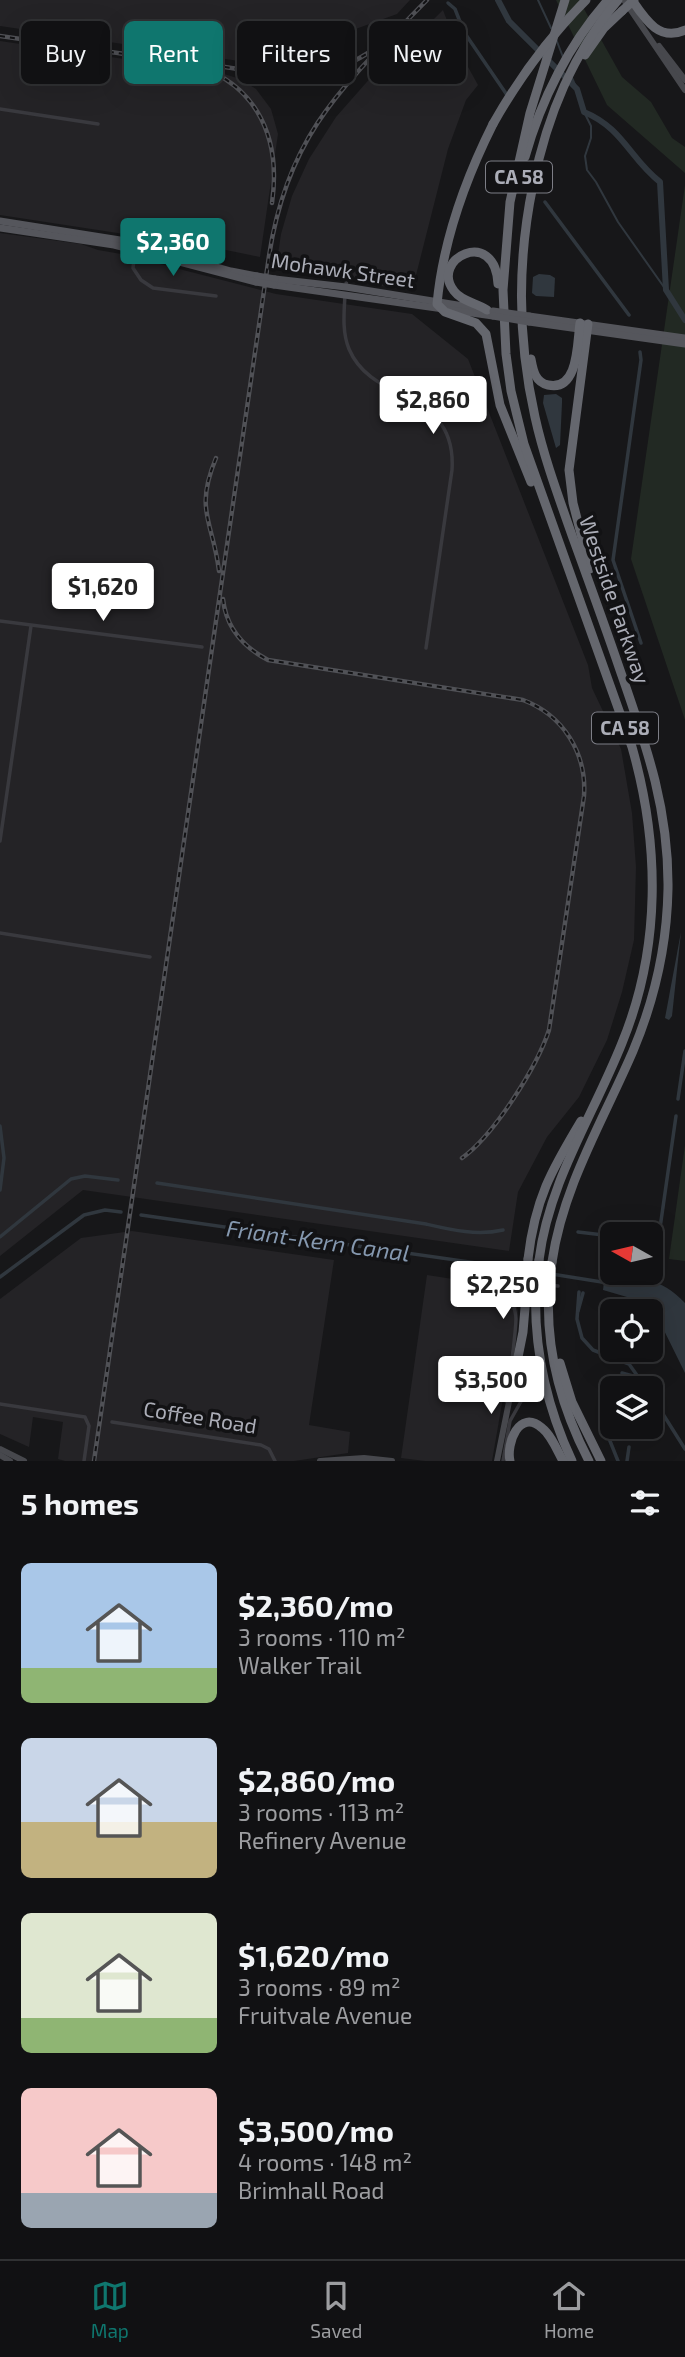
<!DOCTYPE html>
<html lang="en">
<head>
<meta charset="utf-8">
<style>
	:root { --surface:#111113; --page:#1a1a1c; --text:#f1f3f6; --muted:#9c9da0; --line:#303133; --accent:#0f766e }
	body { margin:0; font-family:"Exo 2",sans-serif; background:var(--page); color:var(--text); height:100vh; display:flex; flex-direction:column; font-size:26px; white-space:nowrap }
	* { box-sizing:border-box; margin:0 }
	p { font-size:23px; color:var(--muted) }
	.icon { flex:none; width:38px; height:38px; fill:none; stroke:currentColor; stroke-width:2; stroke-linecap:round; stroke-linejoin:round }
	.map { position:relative; height:1461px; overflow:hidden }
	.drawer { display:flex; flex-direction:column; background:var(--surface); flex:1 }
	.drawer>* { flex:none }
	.banner { position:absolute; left:21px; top:21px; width:644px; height:63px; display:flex; gap:14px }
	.needle { width:46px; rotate:278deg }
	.controls { position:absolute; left:600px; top:1222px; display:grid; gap:14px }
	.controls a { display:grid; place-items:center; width:63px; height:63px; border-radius:10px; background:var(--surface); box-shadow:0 7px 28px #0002,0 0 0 2px var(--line); font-size:35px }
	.price { position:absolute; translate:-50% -60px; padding:0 16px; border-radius:7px; background:#fff; color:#222; font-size:23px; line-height:46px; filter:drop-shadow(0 2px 4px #0008) }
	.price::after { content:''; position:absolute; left:50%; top:42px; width:21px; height:16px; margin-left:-10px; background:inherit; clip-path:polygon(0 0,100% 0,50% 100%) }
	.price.current { background:var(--accent); color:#fff }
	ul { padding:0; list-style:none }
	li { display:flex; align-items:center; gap:21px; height:175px; padding:0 21px }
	li span { display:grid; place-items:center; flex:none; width:196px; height:140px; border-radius:10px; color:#555 }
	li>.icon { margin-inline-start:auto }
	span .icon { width:84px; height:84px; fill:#fffc; stroke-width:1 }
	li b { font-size:30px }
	h2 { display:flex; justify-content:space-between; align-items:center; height:84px; padding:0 21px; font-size:30px }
	.pill { padding:0 24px; border-radius:10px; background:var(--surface); box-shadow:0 7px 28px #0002,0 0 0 2px var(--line); font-size:24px; line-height:63px }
	.pill.current { background:var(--accent); color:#fff }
	.dock { display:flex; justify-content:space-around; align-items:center; height:98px; border-top:2px solid var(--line); background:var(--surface); font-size:19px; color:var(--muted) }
	.dock a { display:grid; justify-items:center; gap:4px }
	.dock .current { color:var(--accent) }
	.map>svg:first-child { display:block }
</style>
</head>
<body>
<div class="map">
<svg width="685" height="1461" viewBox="0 0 685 1461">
	<rect width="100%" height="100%" fill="#171719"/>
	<g fill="#242326">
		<polygon points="0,0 410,0 397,14 259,64 0,26"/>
		<polygon points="443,10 457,47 478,85 466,100 448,149 412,291 358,282 354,277 341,274 336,278 276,268 281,234 292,196 309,159 336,117 373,75 417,36"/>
		<polygon points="0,41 221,73 240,79 256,89 271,109 278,134 260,257 143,233 124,234 0,215"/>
		<polygon points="0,233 81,244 98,250 121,254 276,294 412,314 468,359 588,665 592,688 621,749 632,813 636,867 634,940 622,992 607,1040 579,1097 547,1137 518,1192 509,1251 83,1190 0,1256"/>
		<polygon points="132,1231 334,1260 309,1425 350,1432 348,1453 294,1461 65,1461 58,1459 63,1422 33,1417 29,1447 0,1434 0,1299 81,1238"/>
		<polygon points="427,1275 511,1288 518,1311 492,1461 425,1461 401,1458"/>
	</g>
	<g fill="#222923">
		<polygon points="556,0 579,0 622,77 651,102 672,138 685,147 685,173 607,105"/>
		<polygon points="685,185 685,720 631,559"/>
		<polygon points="685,1145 685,1261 669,1259"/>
	</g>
	<g fill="#30373e">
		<polygon points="539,274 550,275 555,278 554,297 536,296 532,293 533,277"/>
		<polygon points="556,394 562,398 562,403 560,445 556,448 543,403 544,395"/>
		<polygon points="681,932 672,1016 669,1020 665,1018"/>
		<path d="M605,1273C639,1278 661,1277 685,1303V1373L651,1304L603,1290Z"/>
	</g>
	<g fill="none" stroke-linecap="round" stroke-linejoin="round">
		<g stroke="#30373e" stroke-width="2">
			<polyline points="538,0 551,28"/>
			<polyline points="556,39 563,57"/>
			<polyline points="572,78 577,89"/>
			<polyline points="584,112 591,126 591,138 585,156 587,170 596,182 618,222 666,290"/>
		</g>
		<g stroke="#30373e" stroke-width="3.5">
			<polyline points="448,3 455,9 464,32 507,95"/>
			<polyline points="545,202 629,315"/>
			<polyline points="640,352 641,360 613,560 641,643"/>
			<polyline points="678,1099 685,1051"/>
			<polyline points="0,1126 4,1158 0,1190"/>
			<path d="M157,1183L426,1224C452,1230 477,1236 503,1230"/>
			<polyline points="141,1215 525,1270"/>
			<polyline points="578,1232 612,1236"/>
			<polyline points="0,1237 71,1179 85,1176 118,1180"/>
			<polyline points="655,1263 676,1116"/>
			<polyline points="539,1272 608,1283"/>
			<polyline points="0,1277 84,1215 105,1210 121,1212"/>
			<polyline points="579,1292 577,1319 582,1338 593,1350 629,1364 646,1388"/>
			<polyline points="578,1311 583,1293"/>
			<polyline points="622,1373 640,1378"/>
			<polyline points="651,1395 685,1449"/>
			<polyline points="612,1403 608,1436 618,1461"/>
			<polyline points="632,1430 632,1426"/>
			<polyline points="627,1461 629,1447"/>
		</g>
		<path stroke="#30373e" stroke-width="6" d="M498,0L509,21L577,89L584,112C623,128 630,159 660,182L666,290L685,320"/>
		<g stroke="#39393e" stroke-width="3.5">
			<polyline points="0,109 98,124"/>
			<polyline points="135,251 133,268 141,280 153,288 216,296"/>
			<polyline points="346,287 347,272"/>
			<path d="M345,295C344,313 342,332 349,349C373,406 457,388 452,470L426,648"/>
			<polyline points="0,621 202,647"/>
			<polyline points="0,841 31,626"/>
			<polyline points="0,933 150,957"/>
			<polyline points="539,1284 558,1286"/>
			<path d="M506,1401C509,1374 515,1346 516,1319C516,1304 506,1298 510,1282H524"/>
			<polyline points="0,1404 85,1417 89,1426 84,1461"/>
			<polyline points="112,1422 261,1445 269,1449 275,1461"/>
			<polyline points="503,1461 510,1421 528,1389 525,1380 516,1378"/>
		</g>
		<g stroke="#47484d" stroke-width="6">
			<polyline points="624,0 685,90"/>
			<polyline points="659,46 685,80"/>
			<polyline points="0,1449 24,1461"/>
			<polyline points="0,1455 10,1461"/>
			<polyline points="320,1461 364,1458 392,1461"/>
			<polyline points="497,1461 514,1377"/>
		</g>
		<g stroke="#55565c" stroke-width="7">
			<polyline points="0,221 120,240 231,271 257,276"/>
			<polyline points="0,228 114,245 256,282"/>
			<polyline points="275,279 346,287 482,309"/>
			<polyline points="274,285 493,316"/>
			<polyline points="529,316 685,338"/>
			<polyline points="529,322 685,344"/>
		</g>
		<g stroke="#65676e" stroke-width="9">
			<path d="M632,0C645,19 659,42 685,30"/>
			<polyline points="585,55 604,28 622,11"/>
			<path d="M493,124C465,180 443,241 437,304L445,312L476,323L486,334L500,405L531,482"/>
			<path d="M525,157C541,100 569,44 608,0"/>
			<path d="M487,310C477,303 461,301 454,291C429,259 495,226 498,284"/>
			<polyline points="588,324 569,470 573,503 590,569"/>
			<path d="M531,359C533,370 535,382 548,385C579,392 577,342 580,323"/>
			<path d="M528,1259C535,1199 551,1171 581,1121"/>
			<path d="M539,1260C549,1181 593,1116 622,1043C661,948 660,845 632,747L524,444L511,391L506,354L503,290L510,202L530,113L565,0"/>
			<path d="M552,1262C563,1186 603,1121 633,1051C654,1001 667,944 668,889C669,808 646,745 620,670C605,626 589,582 573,538C559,498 544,458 535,417C518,341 517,262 533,185C547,116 572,54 618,0"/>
			<path d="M536,1285C533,1347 546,1405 572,1461"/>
			<path d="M549,1287C545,1348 561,1407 589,1461"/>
			<polyline points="560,1363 572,1402 601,1461"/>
			<polyline points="514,1377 523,1332 527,1284"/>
			<path d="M510,1461C506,1444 519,1408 542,1428C551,1435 557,1450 563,1461"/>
		</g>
		<g stroke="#505156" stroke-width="4.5">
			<g id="rail">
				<path d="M0,36L180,62C253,76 282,133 272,203"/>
				<path d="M205,64C260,72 317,86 368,53"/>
				<path d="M216,458C194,511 213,521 219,571"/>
				<path d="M223,599C226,627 243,647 268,660L523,700C563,715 587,753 584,796L549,1030C537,1067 494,1135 462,1158"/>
				<path d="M94,1461L269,256C288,132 345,84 427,0"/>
			</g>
		</g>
		<use href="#rail" stroke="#121214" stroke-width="2" stroke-dasharray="5" stroke-linecap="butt"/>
		<g stroke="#55565c" stroke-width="7">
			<polyline points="257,276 275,279"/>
			<polyline points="256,282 274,285"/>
			<polyline points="493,311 529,316"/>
			<polyline points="493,316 529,322"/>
		</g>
		<g stroke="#65676e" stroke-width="9">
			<polyline points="622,11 634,0"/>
			<path d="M493,124C519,78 549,37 586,0"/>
			<polyline points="527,1284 528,1259"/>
			<polyline points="536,1285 539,1260"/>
			<polyline points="549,1287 552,1262"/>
		</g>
	</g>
	<g text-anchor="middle" stroke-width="7" stroke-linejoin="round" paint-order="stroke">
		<g fill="#121214" stroke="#7d7e86" stroke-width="2">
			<rect x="486" y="161.5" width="66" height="31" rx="5"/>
			<rect x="592" y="712.5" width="66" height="31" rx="5"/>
		</g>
		<g font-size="19" font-weight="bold" fill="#abadb7">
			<text x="519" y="184">CA 58</text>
			<text x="625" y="735">CA 58</text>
		</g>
		<g font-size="21" fill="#abadb7" stroke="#121214">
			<text transform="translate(343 271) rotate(8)" y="7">Mohawk Street</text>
			<text transform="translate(614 600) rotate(71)" y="7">Westside Parkway</text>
			<text transform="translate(200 1418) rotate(9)" y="7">Coffee Road</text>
		</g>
		<g font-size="23" font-style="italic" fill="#8598af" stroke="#121214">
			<text transform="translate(318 1241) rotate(8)" y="8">Friant-Kern Canal</text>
		</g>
	</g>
</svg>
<div class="controls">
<a><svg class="needle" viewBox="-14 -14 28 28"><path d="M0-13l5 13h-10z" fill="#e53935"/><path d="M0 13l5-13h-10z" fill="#9c9da0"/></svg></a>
<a><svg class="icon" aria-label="locate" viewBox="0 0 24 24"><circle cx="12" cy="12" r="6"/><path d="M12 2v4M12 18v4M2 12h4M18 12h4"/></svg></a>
<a><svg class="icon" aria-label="layers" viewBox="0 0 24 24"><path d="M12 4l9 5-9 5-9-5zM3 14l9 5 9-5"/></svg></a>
</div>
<b class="price current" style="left:173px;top:278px">$2,360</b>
<b class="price" style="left:433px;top:436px">$2,860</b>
<b class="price" style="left:103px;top:623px">$1,620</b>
<b class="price" style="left:503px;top:1321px">$2,250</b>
<b class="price" style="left:491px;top:1416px">$3,500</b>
<div class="banner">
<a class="pill">Buy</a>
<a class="pill current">Rent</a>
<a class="pill">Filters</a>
<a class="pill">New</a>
</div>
</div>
<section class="drawer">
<h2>5 homes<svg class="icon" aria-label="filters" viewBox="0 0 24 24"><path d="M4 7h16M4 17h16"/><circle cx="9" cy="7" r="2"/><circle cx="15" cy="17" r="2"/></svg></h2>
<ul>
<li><span style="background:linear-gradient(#a9c7e8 75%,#8fb573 0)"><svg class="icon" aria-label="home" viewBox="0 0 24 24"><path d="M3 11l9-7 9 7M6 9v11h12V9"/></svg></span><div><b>$2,360/mo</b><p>3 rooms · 110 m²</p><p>Walker Trail</p></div></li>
<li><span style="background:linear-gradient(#c9d6e8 60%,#c2b280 0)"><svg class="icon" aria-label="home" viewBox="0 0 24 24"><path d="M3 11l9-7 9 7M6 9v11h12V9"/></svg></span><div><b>$2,860/mo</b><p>3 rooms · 113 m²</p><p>Refinery Avenue</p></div></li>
<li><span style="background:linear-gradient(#dfe7d0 75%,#8fb573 0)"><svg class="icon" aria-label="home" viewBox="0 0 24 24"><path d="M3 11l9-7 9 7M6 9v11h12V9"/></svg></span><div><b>$1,620/mo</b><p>3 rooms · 89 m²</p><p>Fruitvale Avenue</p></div></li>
<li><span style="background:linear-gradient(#f6c9c9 75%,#9aa5b1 0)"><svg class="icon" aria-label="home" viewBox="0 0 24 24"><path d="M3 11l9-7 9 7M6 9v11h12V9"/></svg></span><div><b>$3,500/mo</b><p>4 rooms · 148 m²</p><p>Brimhall Road</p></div></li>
</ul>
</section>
<nav class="dock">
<a class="current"><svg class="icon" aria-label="map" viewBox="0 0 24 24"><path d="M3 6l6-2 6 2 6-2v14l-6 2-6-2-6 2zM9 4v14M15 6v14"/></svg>Map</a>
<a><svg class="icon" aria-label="saved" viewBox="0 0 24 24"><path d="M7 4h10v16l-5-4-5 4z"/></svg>Saved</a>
<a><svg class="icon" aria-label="home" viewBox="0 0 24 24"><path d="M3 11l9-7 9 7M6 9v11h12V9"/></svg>Home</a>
</nav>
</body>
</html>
